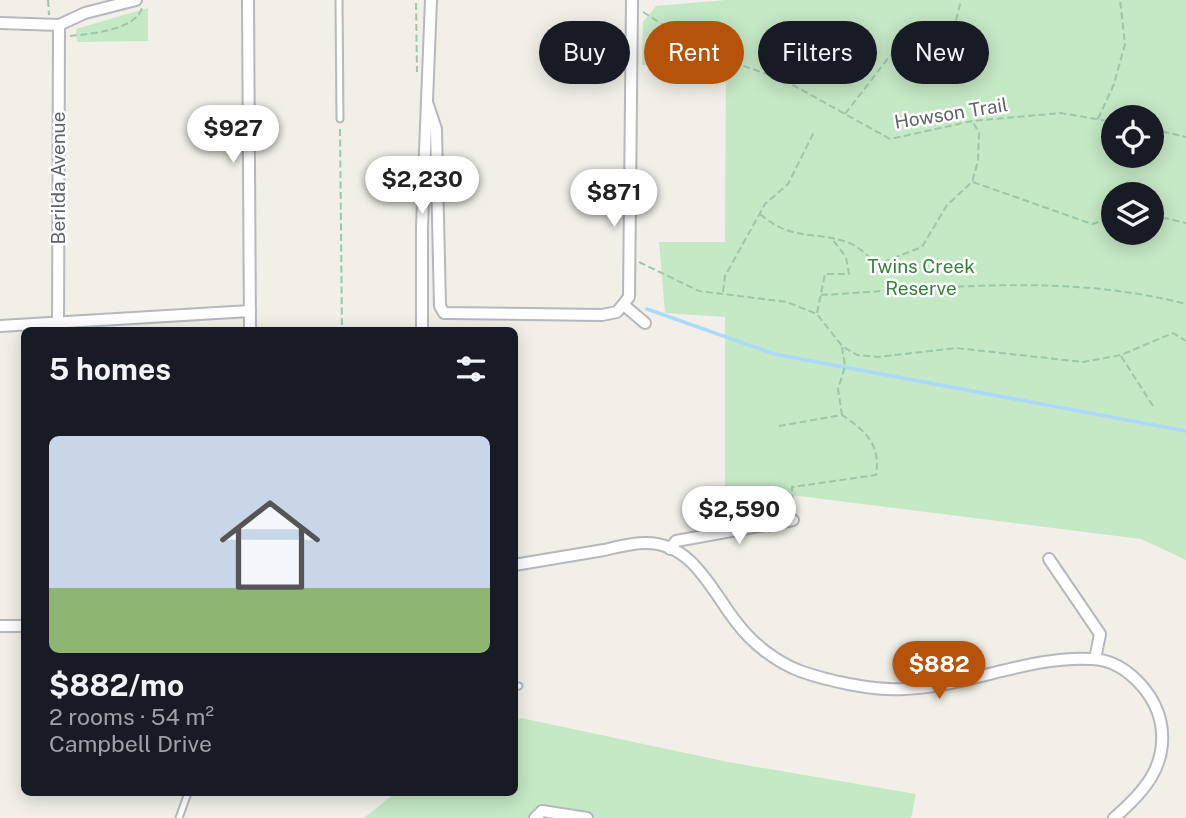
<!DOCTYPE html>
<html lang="en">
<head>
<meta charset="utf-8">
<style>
	:root { --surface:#171b24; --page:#20242c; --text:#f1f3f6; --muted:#9ea1a6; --accent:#b45309 }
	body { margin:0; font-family:"Public Sans",sans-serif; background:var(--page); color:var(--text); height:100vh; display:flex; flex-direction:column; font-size:26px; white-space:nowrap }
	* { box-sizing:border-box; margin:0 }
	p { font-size:23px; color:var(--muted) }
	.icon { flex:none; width:38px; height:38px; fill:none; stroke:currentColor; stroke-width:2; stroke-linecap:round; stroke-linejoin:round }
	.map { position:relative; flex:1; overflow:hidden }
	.panel { position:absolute; left:21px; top:327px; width:497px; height:469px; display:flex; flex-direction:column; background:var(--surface); border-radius:10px; box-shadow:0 4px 18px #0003 }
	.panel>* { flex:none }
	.guide { position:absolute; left:539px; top:21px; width:541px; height:63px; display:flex; gap:14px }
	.tools { position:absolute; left:1101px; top:105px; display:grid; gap:14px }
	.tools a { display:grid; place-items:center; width:63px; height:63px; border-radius:50%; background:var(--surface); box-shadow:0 4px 18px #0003; font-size:35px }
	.price { position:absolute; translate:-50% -60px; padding:0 16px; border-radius:24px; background:#fff; color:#222; font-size:23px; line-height:46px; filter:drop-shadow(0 2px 4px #0008) }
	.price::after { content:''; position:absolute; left:50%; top:42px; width:21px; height:16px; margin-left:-10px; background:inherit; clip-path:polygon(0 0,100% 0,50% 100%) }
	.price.on { background:var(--accent); color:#fff }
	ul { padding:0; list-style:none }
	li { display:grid; align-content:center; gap:14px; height:371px; padding:0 28px }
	li span { display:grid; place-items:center; height:217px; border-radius:10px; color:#555 }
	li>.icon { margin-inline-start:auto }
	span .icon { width:126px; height:126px; fill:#fffc; stroke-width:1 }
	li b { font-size:30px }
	h2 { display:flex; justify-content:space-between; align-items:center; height:84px; padding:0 28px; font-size:30px }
	.chip { padding:0 24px; border-radius:32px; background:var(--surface); box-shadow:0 4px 18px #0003; font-size:24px; line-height:63px }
	.chip.on { background:var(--accent); color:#fff }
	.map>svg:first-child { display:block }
</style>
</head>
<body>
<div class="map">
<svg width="1186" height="818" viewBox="0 0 1186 818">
	<rect width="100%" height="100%" fill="#f1efe8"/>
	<g fill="#c5e8c5" fill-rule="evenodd">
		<path d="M726,0H1186V560L1141,539L783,494L725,502V317L665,313L659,242H725L726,65H642L643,22L656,6ZM1113,117H1152V156H1113ZM1113,194H1152V233H1113Z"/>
		<polygon points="148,8 148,41 77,42 76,29"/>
		<polygon points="521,718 728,762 916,794 911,818 364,818 395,793 514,793 515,722"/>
	</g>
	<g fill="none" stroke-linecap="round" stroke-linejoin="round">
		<polyline stroke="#aadaff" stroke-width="3.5" points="647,309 774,354 1186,431"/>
		<g stroke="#b5b8bc" stroke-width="9">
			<g id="lane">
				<polyline points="339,0 340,119"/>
				<polyline points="514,687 519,686"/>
				<polyline points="179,818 188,793"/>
			</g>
		</g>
		<g stroke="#b5b8bc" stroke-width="14">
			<g id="street">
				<polyline points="248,0 250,331"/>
				<polyline points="0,23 59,25 85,13 136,0"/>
				<polyline points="428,105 436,129 440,306 444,313 602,315 617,312 629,297 632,0"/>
				<polyline points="625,306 645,323"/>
				<polyline points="0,326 250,311"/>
				<polyline points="58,331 59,25"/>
				<polyline points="422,331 422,227 431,0"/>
				<polyline points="670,549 676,541 793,520"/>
				<polyline points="1049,559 1100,634 1095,659"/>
				<path d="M514,565C544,560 574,555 604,550C617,547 632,543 645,543C693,542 712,592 737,623C752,643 776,662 800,671C828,681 874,691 904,689C966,687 1031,655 1092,659C1125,660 1155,693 1161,724C1168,766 1144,792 1114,818"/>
				<polyline points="0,626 24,626"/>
				<polyline points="535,818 542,811 587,818"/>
			</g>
		</g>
		<g stroke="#9cc7a9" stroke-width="2" stroke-dasharray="7 3.5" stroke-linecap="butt">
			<polyline points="48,0 49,15"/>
			<polyline points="416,3 417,72"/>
			<polyline points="643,12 676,33 707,42 714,50 738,64 784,80 890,139 972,121 1061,113 1113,122"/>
			<path d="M70,36C90,34 136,30 142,8"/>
			<polyline points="845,114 889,57 913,40 952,37 961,0"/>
			<polyline points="1098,119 1114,84 1125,44 1120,0"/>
			<polyline points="340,129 342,331"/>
			<polyline points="1152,129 1186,137"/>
			<polyline points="973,182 1092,224 1113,218"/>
			<path d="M760,214C793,242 811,230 847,242C857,245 869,257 878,264L922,247L947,205L972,182L978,161L979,133L973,122"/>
			<polyline points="1152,215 1186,223"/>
			<polyline points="639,262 699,291 787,302 817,314 842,346 857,355 878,357 956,348 1083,362 1121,355 1173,333 1186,341"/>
			<polyline points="723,292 725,276 765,204 788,184 814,132"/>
			<path d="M821,295C943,288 1067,273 1186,304"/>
			<polyline points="817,313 825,274 849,274 846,257 833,240"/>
			<polyline points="842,347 845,366 838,389 842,415"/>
			<polyline points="1121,356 1155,409"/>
			<path d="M779,426L842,415C866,431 881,445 876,475L792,487L793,508"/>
		</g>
		<use href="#lane" stroke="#fff" stroke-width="5"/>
		<use href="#street" stroke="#fff" stroke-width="10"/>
	</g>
	<g text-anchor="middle" stroke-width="5" stroke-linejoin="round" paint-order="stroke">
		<g font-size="19" fill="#5f6368" stroke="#fff">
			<text transform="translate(951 113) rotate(-9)" y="7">Howson Trail</text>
			<text transform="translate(58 178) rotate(-90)" y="7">Berilda Avenue</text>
		</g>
		<g font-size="19" fill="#348238" stroke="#fff">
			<text x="921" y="273">Twins Creek<tspan x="921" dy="22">Reserve</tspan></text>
		</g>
	</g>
</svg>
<div class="tools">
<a><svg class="icon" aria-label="locate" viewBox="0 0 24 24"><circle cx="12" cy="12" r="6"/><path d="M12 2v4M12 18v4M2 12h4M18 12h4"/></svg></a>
<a><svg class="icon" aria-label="layers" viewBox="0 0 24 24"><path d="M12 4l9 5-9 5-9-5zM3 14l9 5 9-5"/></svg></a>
</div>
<b class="price" style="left:233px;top:165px">$927</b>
<b class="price" style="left:422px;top:216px">$2,230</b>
<b class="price" style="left:614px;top:229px">$871</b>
<b class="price" style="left:739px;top:546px">$2,590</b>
<b class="price on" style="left:939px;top:701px">$882</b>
<div class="guide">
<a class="chip">Buy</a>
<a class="chip on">Rent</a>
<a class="chip">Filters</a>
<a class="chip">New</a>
</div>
<section class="panel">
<h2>5 homes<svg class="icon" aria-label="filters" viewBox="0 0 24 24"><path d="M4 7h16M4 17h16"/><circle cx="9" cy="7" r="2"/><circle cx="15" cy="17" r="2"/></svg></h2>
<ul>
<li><span style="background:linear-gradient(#c9d6e8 70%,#8fb573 0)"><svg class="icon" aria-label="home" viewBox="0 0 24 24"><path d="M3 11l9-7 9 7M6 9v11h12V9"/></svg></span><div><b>$882/mo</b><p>2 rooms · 54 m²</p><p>Campbell Drive</p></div></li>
</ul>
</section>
</div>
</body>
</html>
